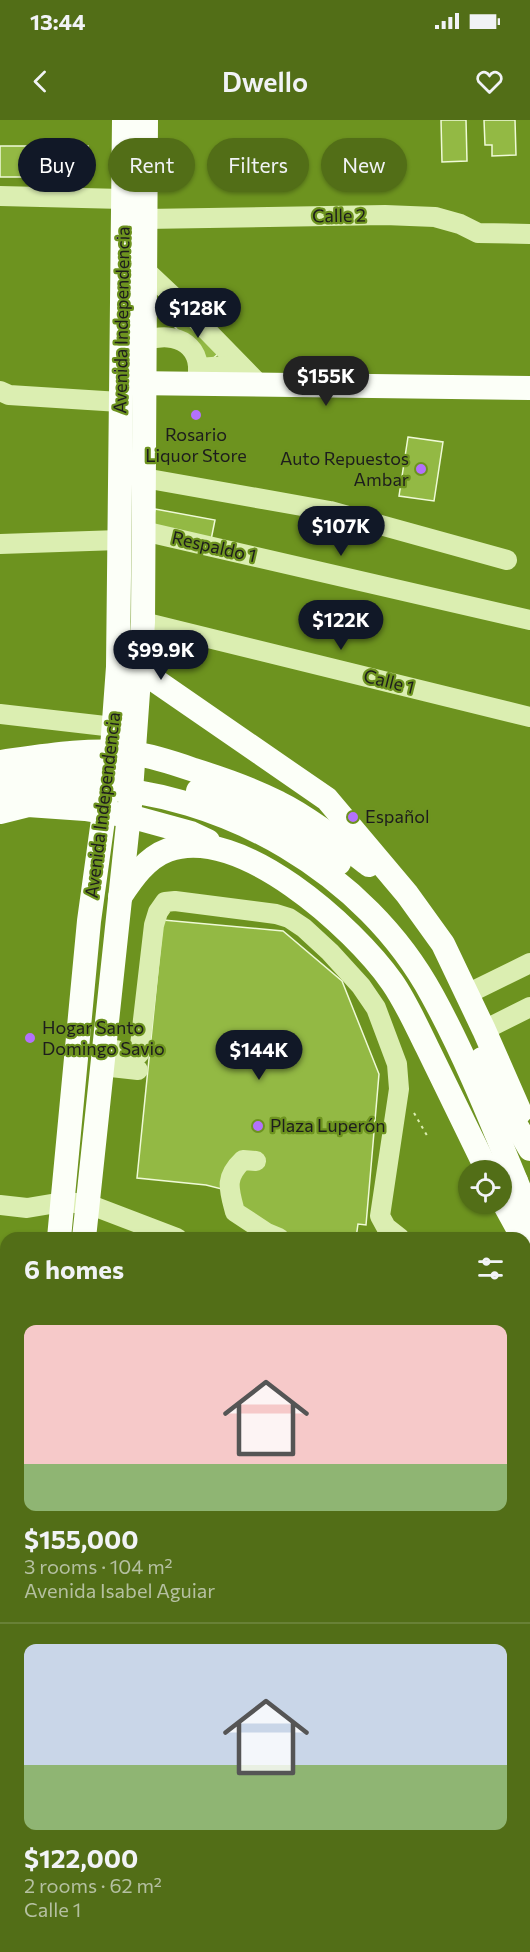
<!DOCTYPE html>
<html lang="en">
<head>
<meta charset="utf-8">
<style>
	:root { --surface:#526e17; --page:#587320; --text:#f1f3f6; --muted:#b5c0a1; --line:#688136; --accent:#111827 }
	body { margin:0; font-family:Commissioner,sans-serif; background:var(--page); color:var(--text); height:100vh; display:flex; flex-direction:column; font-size:22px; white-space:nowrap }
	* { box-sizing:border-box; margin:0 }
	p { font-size:20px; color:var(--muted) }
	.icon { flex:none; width:33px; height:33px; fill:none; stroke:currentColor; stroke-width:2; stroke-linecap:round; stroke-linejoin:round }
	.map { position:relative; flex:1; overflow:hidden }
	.details { position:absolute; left:0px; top:1112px; width:531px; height:722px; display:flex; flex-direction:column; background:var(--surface); border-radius:18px 18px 0 0; box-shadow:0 2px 4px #0004 }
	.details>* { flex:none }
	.hud { position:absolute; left:18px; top:18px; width:495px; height:54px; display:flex; gap:12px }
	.buttons { position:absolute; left:458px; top:1040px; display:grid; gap:12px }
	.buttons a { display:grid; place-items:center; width:54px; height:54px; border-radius:50%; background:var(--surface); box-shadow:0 2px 4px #0004; font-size:30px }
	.price { position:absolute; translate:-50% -51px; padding:0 14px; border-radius:21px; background:var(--accent); color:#fff; font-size:20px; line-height:39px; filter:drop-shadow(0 2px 3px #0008) }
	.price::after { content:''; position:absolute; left:50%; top:36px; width:18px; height:14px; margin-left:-9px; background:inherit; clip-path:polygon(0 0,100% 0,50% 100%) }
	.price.active { background:#222; color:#fff }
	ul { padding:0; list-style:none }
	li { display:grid; align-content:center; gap:12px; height:318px; padding:0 24px }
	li+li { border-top:2px solid var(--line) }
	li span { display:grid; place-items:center; height:186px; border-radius:12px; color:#555 }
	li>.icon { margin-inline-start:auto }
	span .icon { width:108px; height:108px; fill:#fffc; stroke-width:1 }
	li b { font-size:26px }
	h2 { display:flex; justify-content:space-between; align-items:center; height:72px; padding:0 24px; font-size:26px }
	.tag { padding:0 21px; border-radius:27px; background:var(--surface); box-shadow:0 2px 4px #0004; font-size:21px; line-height:54px }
	.tag.active { background:var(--accent); color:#fff }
	.status { display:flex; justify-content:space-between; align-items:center; height:42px; padding:0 30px; background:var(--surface); direction:ltr }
	.status svg { height:16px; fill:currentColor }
	header { display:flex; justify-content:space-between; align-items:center; height:78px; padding:0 24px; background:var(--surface); font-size:27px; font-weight:600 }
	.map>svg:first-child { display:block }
</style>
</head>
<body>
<div class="status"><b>13:44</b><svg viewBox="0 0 49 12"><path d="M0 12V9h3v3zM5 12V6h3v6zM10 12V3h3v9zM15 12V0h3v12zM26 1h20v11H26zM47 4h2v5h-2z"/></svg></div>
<header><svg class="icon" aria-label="back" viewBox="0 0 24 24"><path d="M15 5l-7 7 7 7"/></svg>Dwello<svg class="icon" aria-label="heart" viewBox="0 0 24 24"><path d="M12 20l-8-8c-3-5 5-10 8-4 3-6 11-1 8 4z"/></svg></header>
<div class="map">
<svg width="530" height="1832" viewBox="0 0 530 1832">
	<rect width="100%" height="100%" fill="#6d931f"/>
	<polygon fill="#83ac28" points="0,1131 6,1132 6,1217 0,1218"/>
	<g fill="#93b944" stroke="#effad7" stroke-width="1.5">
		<polygon points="441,0 466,0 467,41 442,42"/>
		<polygon points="484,0 515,0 516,35 492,36 492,25 485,25"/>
		<rect x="0" y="26" width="88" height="31"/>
		<polygon points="187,196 220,232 208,243 175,207"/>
		<polygon points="408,317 443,322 434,381 399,376"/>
		<polygon points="155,389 215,400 211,420 151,409"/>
		<polygon points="163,800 283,811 342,861 379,954 366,1105 358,1104 356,1118 295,1118 233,1093 226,1070 206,1065 137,1058"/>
		<polygon points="525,1283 530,1285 530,1313 525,1326"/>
		<polygon points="530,1497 530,1558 525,1556 525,1510"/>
		<polygon points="525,1566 530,1568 530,1593 525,1591"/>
	</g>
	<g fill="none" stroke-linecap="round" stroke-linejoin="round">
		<polyline stroke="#dbeeb1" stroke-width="2" stroke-dasharray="3 4.5" stroke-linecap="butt" points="414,993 429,1019"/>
		<g stroke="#dbeeb1" stroke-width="20">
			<polyline points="0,76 123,79"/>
			<polyline points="145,99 385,95 435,97 460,104 478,113 530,114"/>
			<polyline points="144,149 177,180 260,265"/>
			<path d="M145,221C177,209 206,227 196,263"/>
			<polyline points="198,248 240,245"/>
			<polyline points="0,271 9,275 120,282"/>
			<polyline points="144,358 330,391 507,440"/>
			<polyline points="143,411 530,500"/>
			<polyline points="0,424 119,420"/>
			<polyline points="143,502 530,597"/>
			<polyline points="0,594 114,607"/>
			<polyline points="467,874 530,843"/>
			<polyline points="484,910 530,887"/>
			<polyline points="104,928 139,934 154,805 158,792 165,782 175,781 276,794 289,798 304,808 330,832 361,866 376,888 397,944 399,969 380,1096 386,1107 400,1118"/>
			<polyline points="102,946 138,950"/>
			<path d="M256,1041L243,1040C224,1058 229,1069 235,1092L267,1113L279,1118"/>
			<polyline points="0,1085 27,1088 63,1082 88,1084 177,1118"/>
			<polyline points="525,1213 530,1215"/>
			<polyline points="525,1248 530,1250"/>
			<polyline points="525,1652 530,1655"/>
			<polyline points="525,1707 530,1709"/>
			<polyline points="0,1786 6,1788"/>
			<polyline points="525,1798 530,1800"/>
			<polyline points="101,1827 114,1832"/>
			<polyline points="202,1827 217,1832"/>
			<polyline points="374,1827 385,1832"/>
			<polyline points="134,1832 153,1827"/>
		</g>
		<g stroke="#fcfff8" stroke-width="24">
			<polyline points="129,263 530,268"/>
			<polyline points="140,550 327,679 407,774 443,824 484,910 520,992"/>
			<path d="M0,642C43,636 89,628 132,633C153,636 174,643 194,650C223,659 252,669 279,683C308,697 343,725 369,745"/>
			<polyline points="0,692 28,685 85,689 129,696 191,713 208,721"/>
			<path d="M120,777C132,759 146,738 168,730C239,703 354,808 392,862C406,882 416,905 427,927C447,968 467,1009 487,1050"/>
			<polyline points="516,1061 530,1095"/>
			<polyline points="501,1078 523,1118"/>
			<polyline points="59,1118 89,801 111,642 118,547 124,0"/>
			<polyline points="84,1118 130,685 143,502 146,0"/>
			<polyline points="0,1510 6,1479"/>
			<polyline points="0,1632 6,1603"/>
		</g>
		<g stroke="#fcfff8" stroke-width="24">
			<polyline points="0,655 50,650 108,653"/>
			<path d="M198,671C251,689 295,707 339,743"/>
			<path d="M0,675C28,671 57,666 86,667C224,671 366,753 432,875C465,935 490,998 516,1061"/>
			<polyline points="482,939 509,993 530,1029"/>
		</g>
	</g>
	<g fill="#b371fc" stroke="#6d931f" stroke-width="2">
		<circle cx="196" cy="295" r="6"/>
		<circle cx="421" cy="349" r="6"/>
		<circle cx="353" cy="697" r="6"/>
		<circle cx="30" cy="918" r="6"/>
		<circle cx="258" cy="1006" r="6"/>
	</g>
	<g text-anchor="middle" stroke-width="4.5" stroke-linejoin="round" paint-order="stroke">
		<g font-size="18" fill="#1d1d1d" stroke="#6d931f">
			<text transform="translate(339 96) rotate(-1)" y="6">Calle 2</text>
			<text transform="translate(122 200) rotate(-89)" y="6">Avenida Independencia</text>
			<text transform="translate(214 427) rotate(13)" y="6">Respaldo 1</text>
			<text transform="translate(389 562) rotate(14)" y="6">Calle 1</text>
			<text transform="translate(103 685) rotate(-83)" y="6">Avenida Independencia</text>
		</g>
		<g font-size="18" fill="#1d1d1d" stroke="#6d931f" text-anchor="start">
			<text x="196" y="321" text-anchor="middle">Rosario<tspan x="196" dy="21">Liquor Store</tspan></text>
			<text x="409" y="345" text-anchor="end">Auto Repuestos<tspan x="409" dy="21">Ambar</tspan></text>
			<text x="365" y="703">Español</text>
			<text x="42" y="914">Hogar Santo<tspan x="42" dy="21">Domingo Savio</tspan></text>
			<text x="270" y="1012">Plaza Luperón</text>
		</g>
	</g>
</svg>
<div class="buttons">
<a><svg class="icon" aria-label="locate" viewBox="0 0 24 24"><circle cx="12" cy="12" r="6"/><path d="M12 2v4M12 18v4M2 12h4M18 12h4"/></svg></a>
</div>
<b class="price" style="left:198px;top:219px">$128K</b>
<b class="price active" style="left:326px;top:287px">$155K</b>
<b class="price" style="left:341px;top:437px">$107K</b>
<b class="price" style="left:341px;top:531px">$122K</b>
<b class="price" style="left:161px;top:561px">$99.9K</b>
<b class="price" style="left:259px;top:961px">$144K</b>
<div class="hud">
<a class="tag active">Buy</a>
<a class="tag">Rent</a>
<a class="tag">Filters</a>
<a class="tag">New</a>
</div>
<section class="details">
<h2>6 homes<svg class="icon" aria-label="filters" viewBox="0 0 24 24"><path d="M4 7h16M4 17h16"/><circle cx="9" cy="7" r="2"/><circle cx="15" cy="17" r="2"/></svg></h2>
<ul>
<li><span style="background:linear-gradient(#f6c9c9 75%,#8fb573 0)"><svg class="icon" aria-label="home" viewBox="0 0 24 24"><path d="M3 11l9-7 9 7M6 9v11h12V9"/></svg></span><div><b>$155,000</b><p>3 rooms · 104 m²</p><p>Avenida Isabel Aguiar</p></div></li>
<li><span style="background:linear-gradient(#c9d6e8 65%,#8fb573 0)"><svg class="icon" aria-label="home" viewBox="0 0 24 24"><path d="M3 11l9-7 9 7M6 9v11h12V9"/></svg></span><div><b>$122,000</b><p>2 rooms · 62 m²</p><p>Calle 1</p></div></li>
</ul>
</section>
</div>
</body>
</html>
